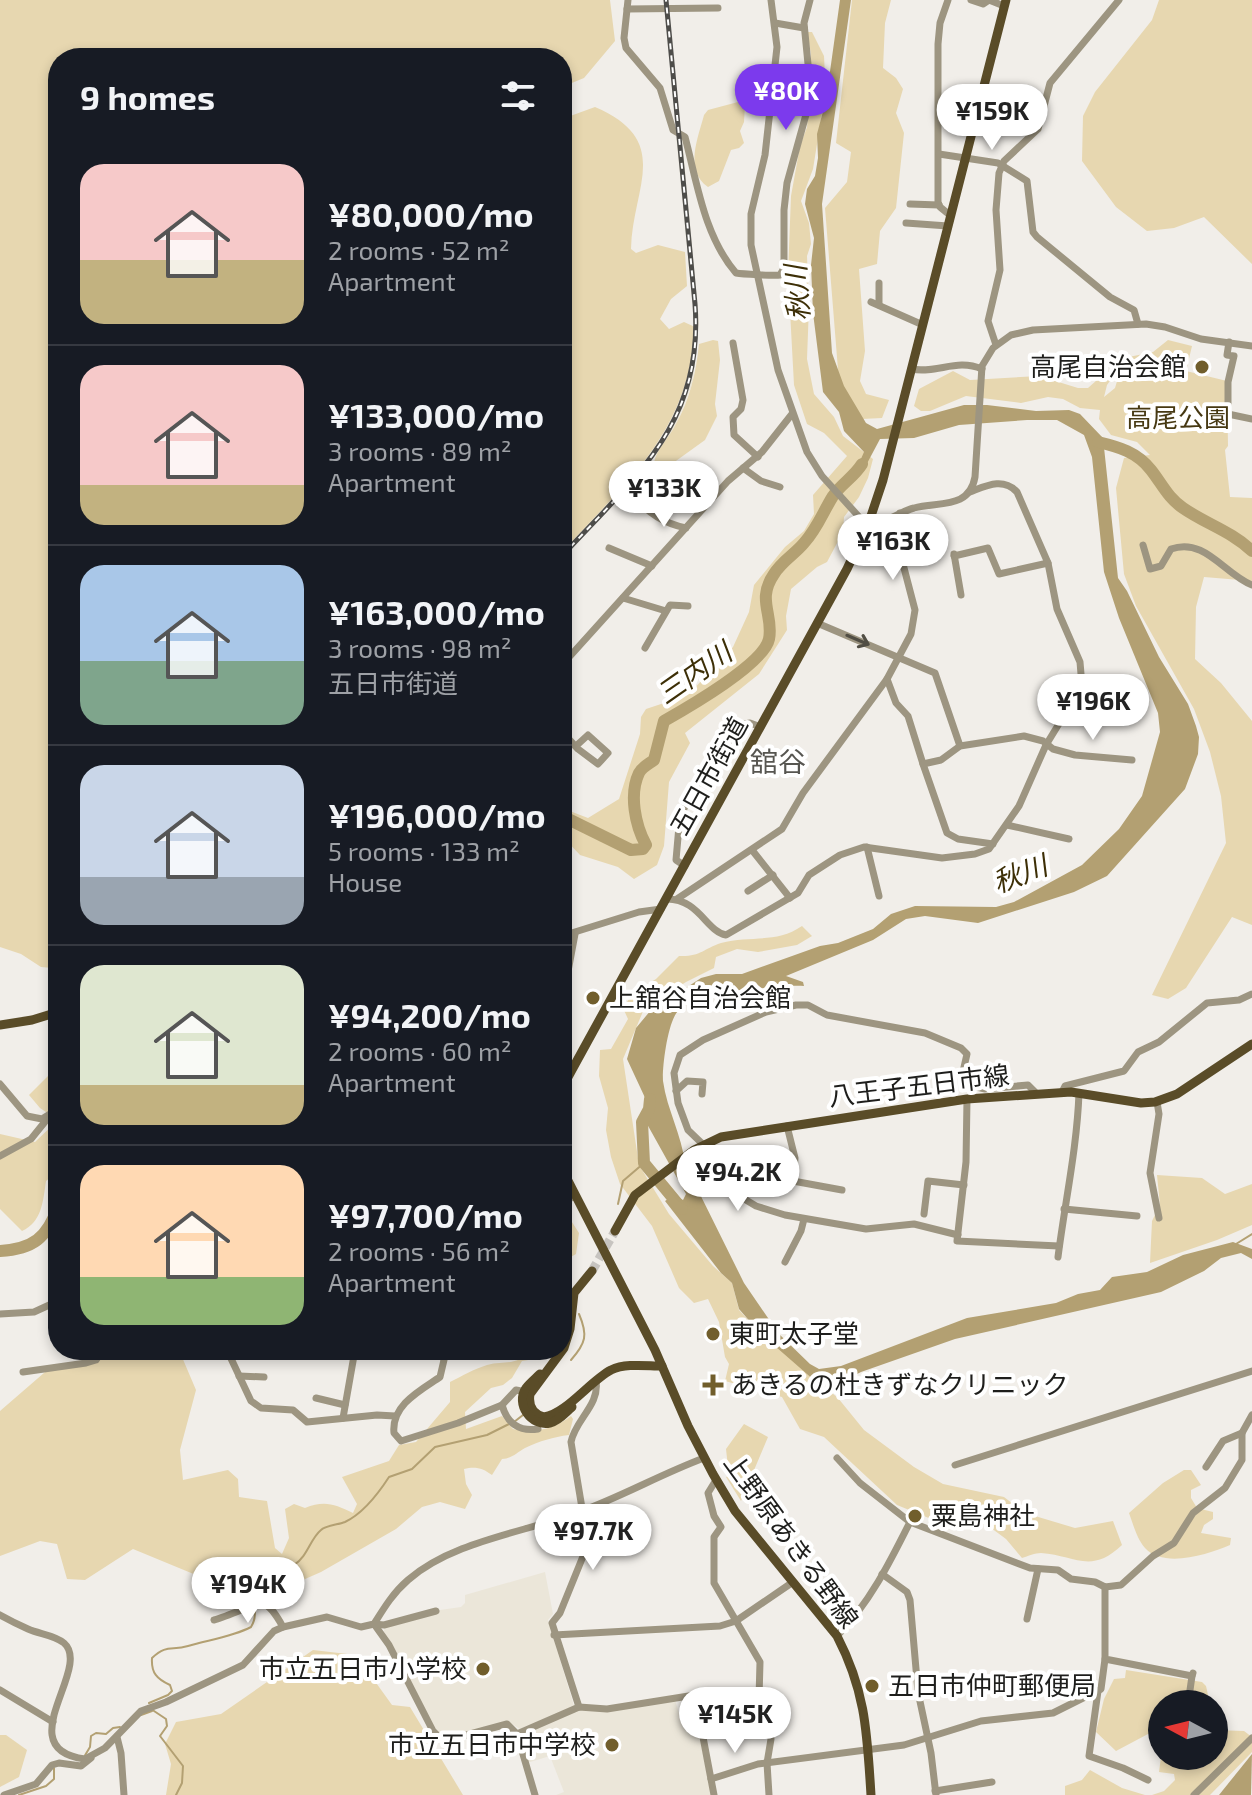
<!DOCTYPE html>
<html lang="en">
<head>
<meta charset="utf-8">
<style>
	:root { --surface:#171b24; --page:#20242c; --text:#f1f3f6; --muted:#9ea1a6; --line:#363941; --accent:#7c3aed }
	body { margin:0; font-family:"Exo 2","Noto Sans JP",sans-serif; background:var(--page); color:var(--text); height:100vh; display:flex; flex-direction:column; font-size:30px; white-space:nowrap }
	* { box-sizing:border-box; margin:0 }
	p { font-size:26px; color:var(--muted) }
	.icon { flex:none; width:44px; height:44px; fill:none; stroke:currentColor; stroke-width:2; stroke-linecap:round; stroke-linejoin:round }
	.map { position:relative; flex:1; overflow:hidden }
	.details { position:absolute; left:48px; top:48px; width:524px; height:1312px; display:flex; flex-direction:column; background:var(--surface); border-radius:32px; box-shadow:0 4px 12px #0003 }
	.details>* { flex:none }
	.needle { width:52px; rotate:277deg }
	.fabs { position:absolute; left:1148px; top:1690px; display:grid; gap:16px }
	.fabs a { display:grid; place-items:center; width:80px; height:80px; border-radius:50%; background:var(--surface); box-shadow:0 4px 12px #0003; font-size:40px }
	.price { position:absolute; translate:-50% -68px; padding:0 18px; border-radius:28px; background:#fff; color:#222; font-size:26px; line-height:52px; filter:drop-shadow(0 2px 4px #0008) }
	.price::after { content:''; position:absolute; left:50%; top:48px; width:24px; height:18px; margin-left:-12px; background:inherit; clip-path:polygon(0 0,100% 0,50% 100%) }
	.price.active { background:var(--accent); color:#fff }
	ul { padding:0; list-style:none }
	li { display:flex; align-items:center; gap:24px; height:200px; padding:0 32px }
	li+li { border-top:2px solid var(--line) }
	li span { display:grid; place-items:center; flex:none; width:224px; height:160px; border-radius:24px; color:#555 }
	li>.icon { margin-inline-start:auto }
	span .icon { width:96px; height:96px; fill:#fffc; stroke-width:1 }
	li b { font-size:34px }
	h2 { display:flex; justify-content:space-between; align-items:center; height:96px; padding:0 32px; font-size:34px }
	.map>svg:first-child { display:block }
</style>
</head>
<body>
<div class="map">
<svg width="1252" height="1795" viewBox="0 0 1252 1795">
	<rect width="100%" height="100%" fill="#f1eee9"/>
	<g fill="#ebe6d9">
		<polygon points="676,135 682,137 699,322 693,382 677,423 663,446 562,559 562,552 663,436 680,404 686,384 695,327"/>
		<polygon points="545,1572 553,1614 548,1620 574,1706 520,1729 507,1721 453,1736 443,1736 435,1730 384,1632 384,1627 440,1610 461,1607 465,1603 465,1595"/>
		<polygon points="675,1700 681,1720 696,1717 711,1795 556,1795 564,1792 550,1756 527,1763 519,1736 580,1709"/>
	</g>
	<g fill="#e7d7b0">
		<polygon points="0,0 610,0 615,41 584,78 562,87 562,58 58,58 58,932 48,942 53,968 41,967 21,954 0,947"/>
		<polygon points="852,0 891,0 885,23 883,68 896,78 903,89 896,113 904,133 896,208 880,231 877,264 859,269 865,351 860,381 866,394 889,400 882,418 862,419 839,382 825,208 847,182 851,152 836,143"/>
		<polygon points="1159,0 1252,0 1252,264 1204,217 1174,228 1147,231 1116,207 1082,161 1083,116 1095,92 1152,20"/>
		<polygon points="807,32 812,32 824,56 825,76 823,107 813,169 801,201 809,223 811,244 807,256 809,306 807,359 814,394 834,417 843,436 873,459 868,478 859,497 844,517 843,532 827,562 817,567 791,589 786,616 787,630 759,674 685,733 690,743 669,782 664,846 657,865 634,879 618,867 580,855 562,836 562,808 588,818 619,799 640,734 641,717 646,709 688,695 733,647 749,612 754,585 785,547 804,531 814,514 813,495 847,456 824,433 807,424 794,385 788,274 791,196 800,146 807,127 810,97 811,54"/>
		<path d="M738,102L745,105L744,122L740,131L744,143L739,148L731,150L719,181L708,187C684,170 698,138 704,115L708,110Z"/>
		<path d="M595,107C674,141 632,188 631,249L636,253L658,245L685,252L687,286L671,299L660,319L669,329L684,322L695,327C689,432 629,479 562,552V119Z"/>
		<path d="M713,340L718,341L720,360L715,404L717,416L705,440L662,471L654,463C656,449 670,437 676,424C690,399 696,373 699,344Z"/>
		<polygon points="1168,340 1192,346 1186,371 1227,381 1228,446 1225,450 1230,497 1252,498 1252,581 1204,577 1196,607 1195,659 1221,683 1252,721 1252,925 1232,917 1186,988 1168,999 1152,995 1226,843 1221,796 1210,752 1194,709 1136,606 1124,574 1116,488 1124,458 1150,455 1137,442 1111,435 1099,419 1100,410 1080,408 1063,399 1048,397 1021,403 966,396 930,411 921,411 914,406 919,389 953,371 970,380 1039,376 1078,388 1088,388 1106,372 1113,369 1115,374 1107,385 1104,397 1115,388 1124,358 1153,352"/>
		<path d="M802,926L812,936L797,945L758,952L737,949L716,957L714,968L686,982L644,1009L623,1059L639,1165L669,1214L713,1266L732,1283L739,1310L760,1333L838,1398L864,1430L914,1467L943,1484L1004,1497L1025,1513L1075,1528L1113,1521L1122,1545C1091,1575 1074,1555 1041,1553C1035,1553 1028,1556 1022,1558L1006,1539L987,1525L936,1521L897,1505L824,1437L800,1429L782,1397L725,1381L729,1364L725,1357L719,1322L708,1299L694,1303L679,1288L652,1226L620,1184L611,1157L606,1130L608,1108L599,1076L600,1050L611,1049L628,1019L623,1008L633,993L656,979L679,956C700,957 703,949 721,943C750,935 776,944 802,926Z"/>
		<path d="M58,1066V1171L46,1181C43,1201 42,1222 22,1231L0,1209V1134L35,1142L58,1120L40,1108L29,1095Z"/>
		<polygon points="1157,1175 1202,1178 1225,1194 1252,1184 1252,1225 1217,1240 1150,1263 1152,1221 1160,1205"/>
		<polygon points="570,1219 579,1233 576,1254 569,1258 568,1283 562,1292 562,1220"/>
		<path d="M133,1350H179L196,1390L180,1450L183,1480L228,1470L238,1479L239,1497L267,1501L275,1548L282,1554L289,1538L285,1509L294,1504L305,1508C324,1500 335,1504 353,1513L357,1504L342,1477L389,1461L399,1445L416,1442L450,1402V1382C462,1376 474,1369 487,1365C505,1360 517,1367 530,1350H546L541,1358L522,1361L512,1378L503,1385L491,1388L465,1412L466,1429L502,1416L513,1429C534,1433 553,1430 571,1416L573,1419L569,1435C553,1437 540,1441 525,1448C516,1453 513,1458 502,1459L492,1475C483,1468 475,1466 464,1469L466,1484L472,1495L465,1509L440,1502L422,1507L396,1529L321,1572L296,1583L196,1575L133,1549L85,1580L67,1579L57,1544L40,1541L0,1556V1411L52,1366L108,1357Z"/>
		<polygon points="744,1424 768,1437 741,1501 726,1477 729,1476 726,1449"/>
		<path d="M1184,1470H1191L1201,1485L1191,1490V1498L1197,1508L1213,1512V1519L1204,1525L1201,1533L1231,1538L1230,1545C1209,1554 1164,1569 1145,1548C1137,1539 1133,1524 1129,1513L1163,1483Z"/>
		<polygon points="313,1650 356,1655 392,1705 410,1707 463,1795 166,1795 171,1764 165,1744 176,1722 221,1714"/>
		<polygon points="1126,1670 1202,1682 1206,1686 1210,1704 1162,1704 1162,1737 1148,1734 1116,1751 1096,1732 1104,1699 1114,1679 1125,1678"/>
		<polygon points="1214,1730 1244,1731 1252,1737 1252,1752 1210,1795 1152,1795 1164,1791 1175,1780 1174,1774 1159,1772 1162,1749 1162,1756 1214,1756"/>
		<polygon points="0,1735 6,1735 27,1750 19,1777 0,1787"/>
		<polygon points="1090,1770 1122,1788 1145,1795 1065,1795 1065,1786 1082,1780"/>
	</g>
	<g fill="#b3a072">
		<path d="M840,0H851L822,204L832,353L844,386L866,423L877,429L964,405H987L1036,411L1069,410L1080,414L1103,438L1118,578L1127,591L1159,657L1188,704L1196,726L1199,737L1198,754L1185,789L1107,876L1074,892L978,923L925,916L906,919L873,940L786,976L803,982L804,986C780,984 696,995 679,1010C668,1019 662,1067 663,1081C667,1110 682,1135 685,1164L744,1283L779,1334L810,1364L819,1369L841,1366L967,1318L1056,1303L1078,1294L1100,1290L1112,1277L1147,1272L1183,1255L1233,1242L1252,1249V1259L1241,1253L1221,1258L1204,1271L1161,1292L955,1339L861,1372L833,1386L815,1381L760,1333L739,1309L732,1283L721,1273L665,1201L674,1195L683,1200L686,1194L647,1124V1102L627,1059L636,1028L651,1010L657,1011L663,1003L701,978L716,974H742L820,946L838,943L873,929L891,914L915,906L996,907L1014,902L1082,865L1119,829L1142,796L1160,732L1158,713L1119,618L1104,572L1092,457L1084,435L1057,420H1027L959,425L914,438L880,439L863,471L853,477L864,452L844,431L839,412L823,392L813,313L811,265L814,238L805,204L807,189L815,176L818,158L817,134L826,100Z"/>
		<polygon points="1252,1754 1251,1795 1219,1795"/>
	</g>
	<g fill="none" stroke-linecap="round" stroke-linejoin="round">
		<g stroke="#b3a072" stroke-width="2">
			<polyline points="618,1204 623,1181 644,1163"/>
			<polyline points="1236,1244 1252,1234"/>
			<path d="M571,1360C586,1343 588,1335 579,1314"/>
			<polyline points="514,1422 523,1415"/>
			<path d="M149,1703L168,1695L172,1691L170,1685C157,1679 151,1673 152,1658C167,1644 171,1651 188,1646C208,1640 232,1637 251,1627C260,1612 251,1602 249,1586C262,1573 278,1575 294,1565C308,1556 310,1539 321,1530C326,1525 338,1525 345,1522C364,1513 378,1494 389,1477L412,1469L435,1447L487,1435L509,1424"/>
			<polyline points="151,1709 166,1719 167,1726 160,1736 183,1766 182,1783 176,1795"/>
			<polyline points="141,1715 152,1711"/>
			<polyline points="84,1757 90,1747 91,1736 96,1733 106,1734 113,1728 120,1727"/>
			<polyline points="19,1795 46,1786 54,1779 54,1768"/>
		</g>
		<g stroke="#b3a072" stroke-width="12">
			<path d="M1098,442C1119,447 1137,452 1151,470C1162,484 1168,498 1183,508C1206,524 1231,531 1252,551"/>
			<path d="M562,816L631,850L643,849L646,845C635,825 629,794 639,773C642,767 649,764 654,760L664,721C687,708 764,664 769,639C774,615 756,600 774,574C782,561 795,554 804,543C817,529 823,512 833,496C841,484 854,477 862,464"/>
			<polyline points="650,1099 649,1109 642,1122 644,1163 682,1209"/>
			<path d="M0,1251C33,1249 47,1238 58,1207"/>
		</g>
		<polyline stroke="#c7c4c0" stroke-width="9" stroke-dasharray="9 4.5" stroke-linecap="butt" points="592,1271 615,1231"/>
		<g stroke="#9d9581" stroke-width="7">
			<path d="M628,0L624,38L626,48L660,88L673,130L685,137C697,182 704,236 736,273C742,274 775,276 780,275L784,268V210L787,183L807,111L804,81L808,64L804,23L810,0"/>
			<path d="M771,0L777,47L765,155L751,214V245L778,370L807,452L822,476L861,519C882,529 895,513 914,508C938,501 969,510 975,477L982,366L993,348L1011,335L1033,330L1146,324L1165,327L1201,339L1252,346"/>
			<polyline points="948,0 940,23 938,44 938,202 940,207 951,216"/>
			<polyline points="971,0 983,4 989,0 1004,6"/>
			<polyline points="627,9 718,8"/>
			<polyline points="775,23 804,28"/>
			<polyline points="939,154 998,163 1027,181 1033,232 1037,237 1110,297 1134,310 1138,324"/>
			<polyline points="910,204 939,205"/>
			<polyline points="906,223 948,226"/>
			<polyline points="871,302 923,325"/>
			<polyline points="879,305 879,283"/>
			<polyline points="1229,342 1227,355 1234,356 1228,382 1228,414 1252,419"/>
			<polyline points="733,343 743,400 741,409 733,417 734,435 758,457"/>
			<polyline points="996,345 988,321 1000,270 996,210 999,173 1004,161 1038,129 1050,83 1119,0"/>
			<path d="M911,369C938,374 956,358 982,369"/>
			<polyline points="743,468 761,481 780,487"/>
			<path d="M634,497C650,514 663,523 686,528"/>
			<path d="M1143,545L1150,569L1161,566L1171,549C1205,537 1224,574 1252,585"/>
			<polyline points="609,548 652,566"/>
			<polyline points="954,554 961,595"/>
			<polyline points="954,556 988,548 999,574 1048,563"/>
			<polyline points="623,598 666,611"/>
			<polyline points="817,623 935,673 960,746"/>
			<polyline points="645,648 670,605 688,606"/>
			<polyline points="562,665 728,481 762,452 792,414"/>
			<polyline points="887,679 896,703 908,716 923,764"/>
			<polyline points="562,732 578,749 598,764 608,753 588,735 576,746"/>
			<polyline points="1007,825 1069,839"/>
			<polyline points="993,844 958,839 947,833 923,764 941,760 960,746 1024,736 1043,741 1053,749 1075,755 1132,760"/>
			<polyline points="867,847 879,896"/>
			<polyline points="752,850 790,898"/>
			<polyline points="685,866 676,860 679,826 688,795 726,752 744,724 750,723 761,727"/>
			<polyline points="748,891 773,875"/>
			<path d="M667,899C699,899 706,931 726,935L798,893L809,875L840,855L864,847L942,858L975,854L989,849L1019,806L1046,745L1082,686L1080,662L1057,609L1048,563L1017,492C1003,477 986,486 970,492"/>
			<polyline points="677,899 782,829 803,793 887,679 911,634 915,610 898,545 900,513"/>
			<polyline points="562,936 639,912 661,909"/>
			<polyline points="562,1003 575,934"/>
			<polyline points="0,1084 27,1116 42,1119 58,1109"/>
			<polyline points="676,1091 687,1081 703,1082 702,1094"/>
			<polyline points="1062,1092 1065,1086 1124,1071 1138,1052 1159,1042 1207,1003 1239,1000 1252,994"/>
			<polyline points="967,1099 966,1162 957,1241 1059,1246"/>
			<polyline points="1157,1102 1159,1114 1150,1173 1159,1218"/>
			<polyline points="787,1126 795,1158 793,1181 842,1190"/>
			<polyline points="0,1156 31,1139 48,1118"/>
			<polyline points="562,1204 575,1195"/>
			<polyline points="1064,1209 1137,1216"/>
			<polyline points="924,1214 928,1181 964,1185"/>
			<polyline points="958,1235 914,1224 866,1229 785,1215 756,1206 746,1200 714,1155 688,1130 678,1103 674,1073 680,1055 703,1040 766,1012 796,1005 808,1005 827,1015 925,1033 961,1048 967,1054 962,1076 968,1085 985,1089 1028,1085 1037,1094"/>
			<path d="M1058,1257C1065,1202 1077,1148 1079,1093"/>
			<polyline points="785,1262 801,1231 804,1219"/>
			<polyline points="562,1295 571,1300"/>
			<polyline points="0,1314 34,1312 58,1301"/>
			<polyline points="227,1350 251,1401 261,1408 293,1410 307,1422 377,1415 395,1416"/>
			<path d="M438,1350L444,1360L440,1377C421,1390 391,1405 394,1433L401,1441L458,1423L502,1405L516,1390L526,1392"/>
			<polyline points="489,1350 489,1355"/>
			<polyline points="443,1357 459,1355 460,1350"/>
			<polyline points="23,1372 86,1363 96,1360 102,1351 111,1350"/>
			<polyline points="239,1376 264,1377"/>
			<polyline points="316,1398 345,1405"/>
			<path d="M502,1405C507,1423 519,1432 538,1429"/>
			<polyline points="343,1418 355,1350"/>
			<polyline points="837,1458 860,1483 910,1522 1030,1568 1058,1570 1071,1579 1095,1582 1105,1587 1121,1585 1153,1556 1174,1543 1193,1513 1225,1488 1242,1460 1242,1433"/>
			<polyline points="955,1465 1252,1371"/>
			<polyline points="1206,1467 1223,1441 1242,1433 1252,1415"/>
			<polyline points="716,1480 708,1493 714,1516 721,1527 714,1537 714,1583 760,1662 759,1698 771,1739 767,1763 769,1795"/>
			<polyline points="882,1574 907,1592 910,1600 918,1692 931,1753 936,1795"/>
			<polyline points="1105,1587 1105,1659 1192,1676 1193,1673"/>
			<path d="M0,1615C9,1620 19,1625 28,1629C39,1634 55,1635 64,1643C93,1668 8,1749 85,1759L105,1748L141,1711L166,1702L243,1665L274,1631L283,1627L327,1617L361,1627L374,1624C384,1608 393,1593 408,1580C453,1541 523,1533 579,1512C621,1497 661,1474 704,1458"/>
			<polyline points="1027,1619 1038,1569"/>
			<path d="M214,1620C223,1618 259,1602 262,1603C271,1605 279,1620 283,1627"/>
			<polyline points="374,1624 389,1645 433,1731 439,1737 448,1740 507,1724 517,1734 535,1795"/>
			<polyline points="374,1624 384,1625 436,1611"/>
			<polyline points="554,1635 720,1626 736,1621 793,1582"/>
			<path d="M837,1636C869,1604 890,1562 910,1522"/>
			<polyline points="0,1690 53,1722"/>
			<polyline points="1098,1691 1089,1756 1123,1768 1148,1780"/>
			<polyline points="1188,1704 1192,1676"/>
			<path d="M579,1707L552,1623L560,1613L588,1544L571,1442C575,1420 600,1405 596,1381"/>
			<polyline points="517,1734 579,1707 607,1709 695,1695 714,1795"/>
			<polyline points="117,1737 121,1753 124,1795"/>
			<polyline points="711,1779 758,1764 904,1745 981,1721 1053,1713 1101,1689 1105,1659"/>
			<polyline points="935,1791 992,1782"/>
			<polyline points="4,1795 36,1784 52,1765 59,1763 81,1766 91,1758"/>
			<polyline points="1194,1795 1252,1738"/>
		</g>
		<g stroke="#5a4c28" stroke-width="9">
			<polyline points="0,1025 32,1020 58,1012"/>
			<polyline points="562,1088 847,569 869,522 883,480 1006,0"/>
			<path d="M562,1169L655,1350L688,1426L713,1474L735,1511L837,1636C866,1692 867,1733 871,1795"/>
			<polyline points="615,1231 635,1195 694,1150 721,1137 967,1099 1071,1092 1141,1103 1155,1102 1177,1094 1252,1044"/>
			<path d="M592,1271L574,1293L570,1329L564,1348L530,1394C528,1406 533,1414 544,1417C566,1414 590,1381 611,1370C626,1363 646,1366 662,1366"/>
			<path d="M540,1374C536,1378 530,1383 526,1388C515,1404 531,1427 550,1423C559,1421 565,1413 572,1407"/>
		</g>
		<g stroke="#4e4d4a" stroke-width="5">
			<path id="rail" d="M562,556C636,476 704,423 695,304L666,0"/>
		</g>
		<use href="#rail" stroke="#fff" stroke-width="2" stroke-dasharray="6" stroke-linecap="butt"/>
	</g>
	<defs><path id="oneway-shaft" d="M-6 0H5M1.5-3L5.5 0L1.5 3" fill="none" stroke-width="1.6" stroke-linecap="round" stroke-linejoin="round" transform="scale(2)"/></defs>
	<use stroke="#514e44" href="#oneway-shaft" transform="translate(858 640) rotate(23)"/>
	<g fill="#715e2c" stroke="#fff" stroke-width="3">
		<circle cx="1202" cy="367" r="8"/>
		<circle cx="593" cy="998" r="8"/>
		<circle cx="713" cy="1334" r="8"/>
		<path d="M709 1373h8v8h8v8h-8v8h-8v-8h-8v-8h8z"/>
		<circle cx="915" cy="1516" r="8"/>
		<circle cx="483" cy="1669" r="8"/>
		<circle cx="872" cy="1686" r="8"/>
		<circle cx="612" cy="1745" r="8"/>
	</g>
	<g text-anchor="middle" stroke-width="8" stroke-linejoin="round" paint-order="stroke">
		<g font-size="26" fill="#1e1e1c" stroke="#fff" text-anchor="start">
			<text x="1186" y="376" text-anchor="end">高尾自治会館</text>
			<text x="609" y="1007">上舘谷自治会館</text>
			<text x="729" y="1343">東町太子堂</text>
			<text x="731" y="1394">あきるの杜きずなクリニック</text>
			<text x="931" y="1525">粟島神社</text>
			<text x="467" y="1678" text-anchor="end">市立五日市小学校</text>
			<text x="888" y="1695">五日市仲町郵便局</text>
			<text x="596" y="1754" text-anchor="end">市立五日市中学校</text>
		</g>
		<g font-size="26" fill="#463812" stroke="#fff">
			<text x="1178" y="427">高尾公園</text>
		</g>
		<g font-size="26" fill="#1e1e1c" stroke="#fff">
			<text transform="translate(709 776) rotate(-61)" y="9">五日市街道</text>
			<text transform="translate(919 1086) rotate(-7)" y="9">八王子五日市線</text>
			<text transform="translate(791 1541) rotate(54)" y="9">上野原あきる野線</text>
		</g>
		<g font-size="28" font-style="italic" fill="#3d2f07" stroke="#fff">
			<text transform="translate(797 293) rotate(-94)" y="10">秋川</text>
			<text transform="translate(694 673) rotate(-35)" y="10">三内川</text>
			<text transform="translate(1020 874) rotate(-21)" y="10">秋川</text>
		</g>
		<g font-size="28" fill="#575651" stroke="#fff">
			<text x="778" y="772">舘谷</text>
		</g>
	</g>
</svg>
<div class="fabs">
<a><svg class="needle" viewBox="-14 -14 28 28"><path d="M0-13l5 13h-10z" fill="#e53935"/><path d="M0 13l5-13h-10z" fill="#9ea1a6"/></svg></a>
</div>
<b class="price active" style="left:786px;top:132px">¥80K</b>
<b class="price" style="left:992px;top:152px">¥159K</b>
<b class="price" style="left:664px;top:529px">¥133K</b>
<b class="price" style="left:893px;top:582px">¥163K</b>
<b class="price" style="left:1093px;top:742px">¥196K</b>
<b class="price" style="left:738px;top:1213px">¥94.2K</b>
<b class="price" style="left:593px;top:1572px">¥97.7K</b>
<b class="price" style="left:248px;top:1625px">¥194K</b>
<b class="price" style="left:735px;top:1755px">¥145K</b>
<section class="details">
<h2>9 homes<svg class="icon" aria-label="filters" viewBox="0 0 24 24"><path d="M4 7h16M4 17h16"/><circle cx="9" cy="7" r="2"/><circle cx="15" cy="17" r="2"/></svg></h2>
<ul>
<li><span style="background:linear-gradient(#f6c9c9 60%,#c2b280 0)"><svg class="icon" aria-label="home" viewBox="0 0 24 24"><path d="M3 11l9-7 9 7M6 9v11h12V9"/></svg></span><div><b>¥80,000/mo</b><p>2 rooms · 52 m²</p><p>Apartment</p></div></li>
<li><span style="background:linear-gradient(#f6c9c9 75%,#c2b280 0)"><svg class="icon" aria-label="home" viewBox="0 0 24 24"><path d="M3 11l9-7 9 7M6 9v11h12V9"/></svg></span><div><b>¥133,000/mo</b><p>3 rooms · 89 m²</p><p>Apartment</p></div></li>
<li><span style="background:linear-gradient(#a9c7e8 60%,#7fa58c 0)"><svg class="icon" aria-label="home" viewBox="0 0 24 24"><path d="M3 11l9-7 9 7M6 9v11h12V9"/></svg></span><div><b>¥163,000/mo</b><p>3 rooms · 98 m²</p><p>五日市街道</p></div></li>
<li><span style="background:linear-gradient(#c9d6e8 70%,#9aa5b1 0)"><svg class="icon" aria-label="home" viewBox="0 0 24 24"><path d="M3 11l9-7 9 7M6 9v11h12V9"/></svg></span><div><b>¥196,000/mo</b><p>5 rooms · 133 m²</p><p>House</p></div></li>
<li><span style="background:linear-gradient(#dfe7d0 75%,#c2b280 0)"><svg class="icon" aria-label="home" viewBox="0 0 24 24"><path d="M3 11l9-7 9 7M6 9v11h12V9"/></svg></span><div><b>¥94,200/mo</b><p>2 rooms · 60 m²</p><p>Apartment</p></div></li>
<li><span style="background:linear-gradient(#ffd9b3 70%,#8fb573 0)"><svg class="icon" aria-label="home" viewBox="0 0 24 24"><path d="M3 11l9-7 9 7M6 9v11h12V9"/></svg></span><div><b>¥97,700/mo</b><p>2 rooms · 56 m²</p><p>Apartment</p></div></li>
</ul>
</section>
</div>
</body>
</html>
